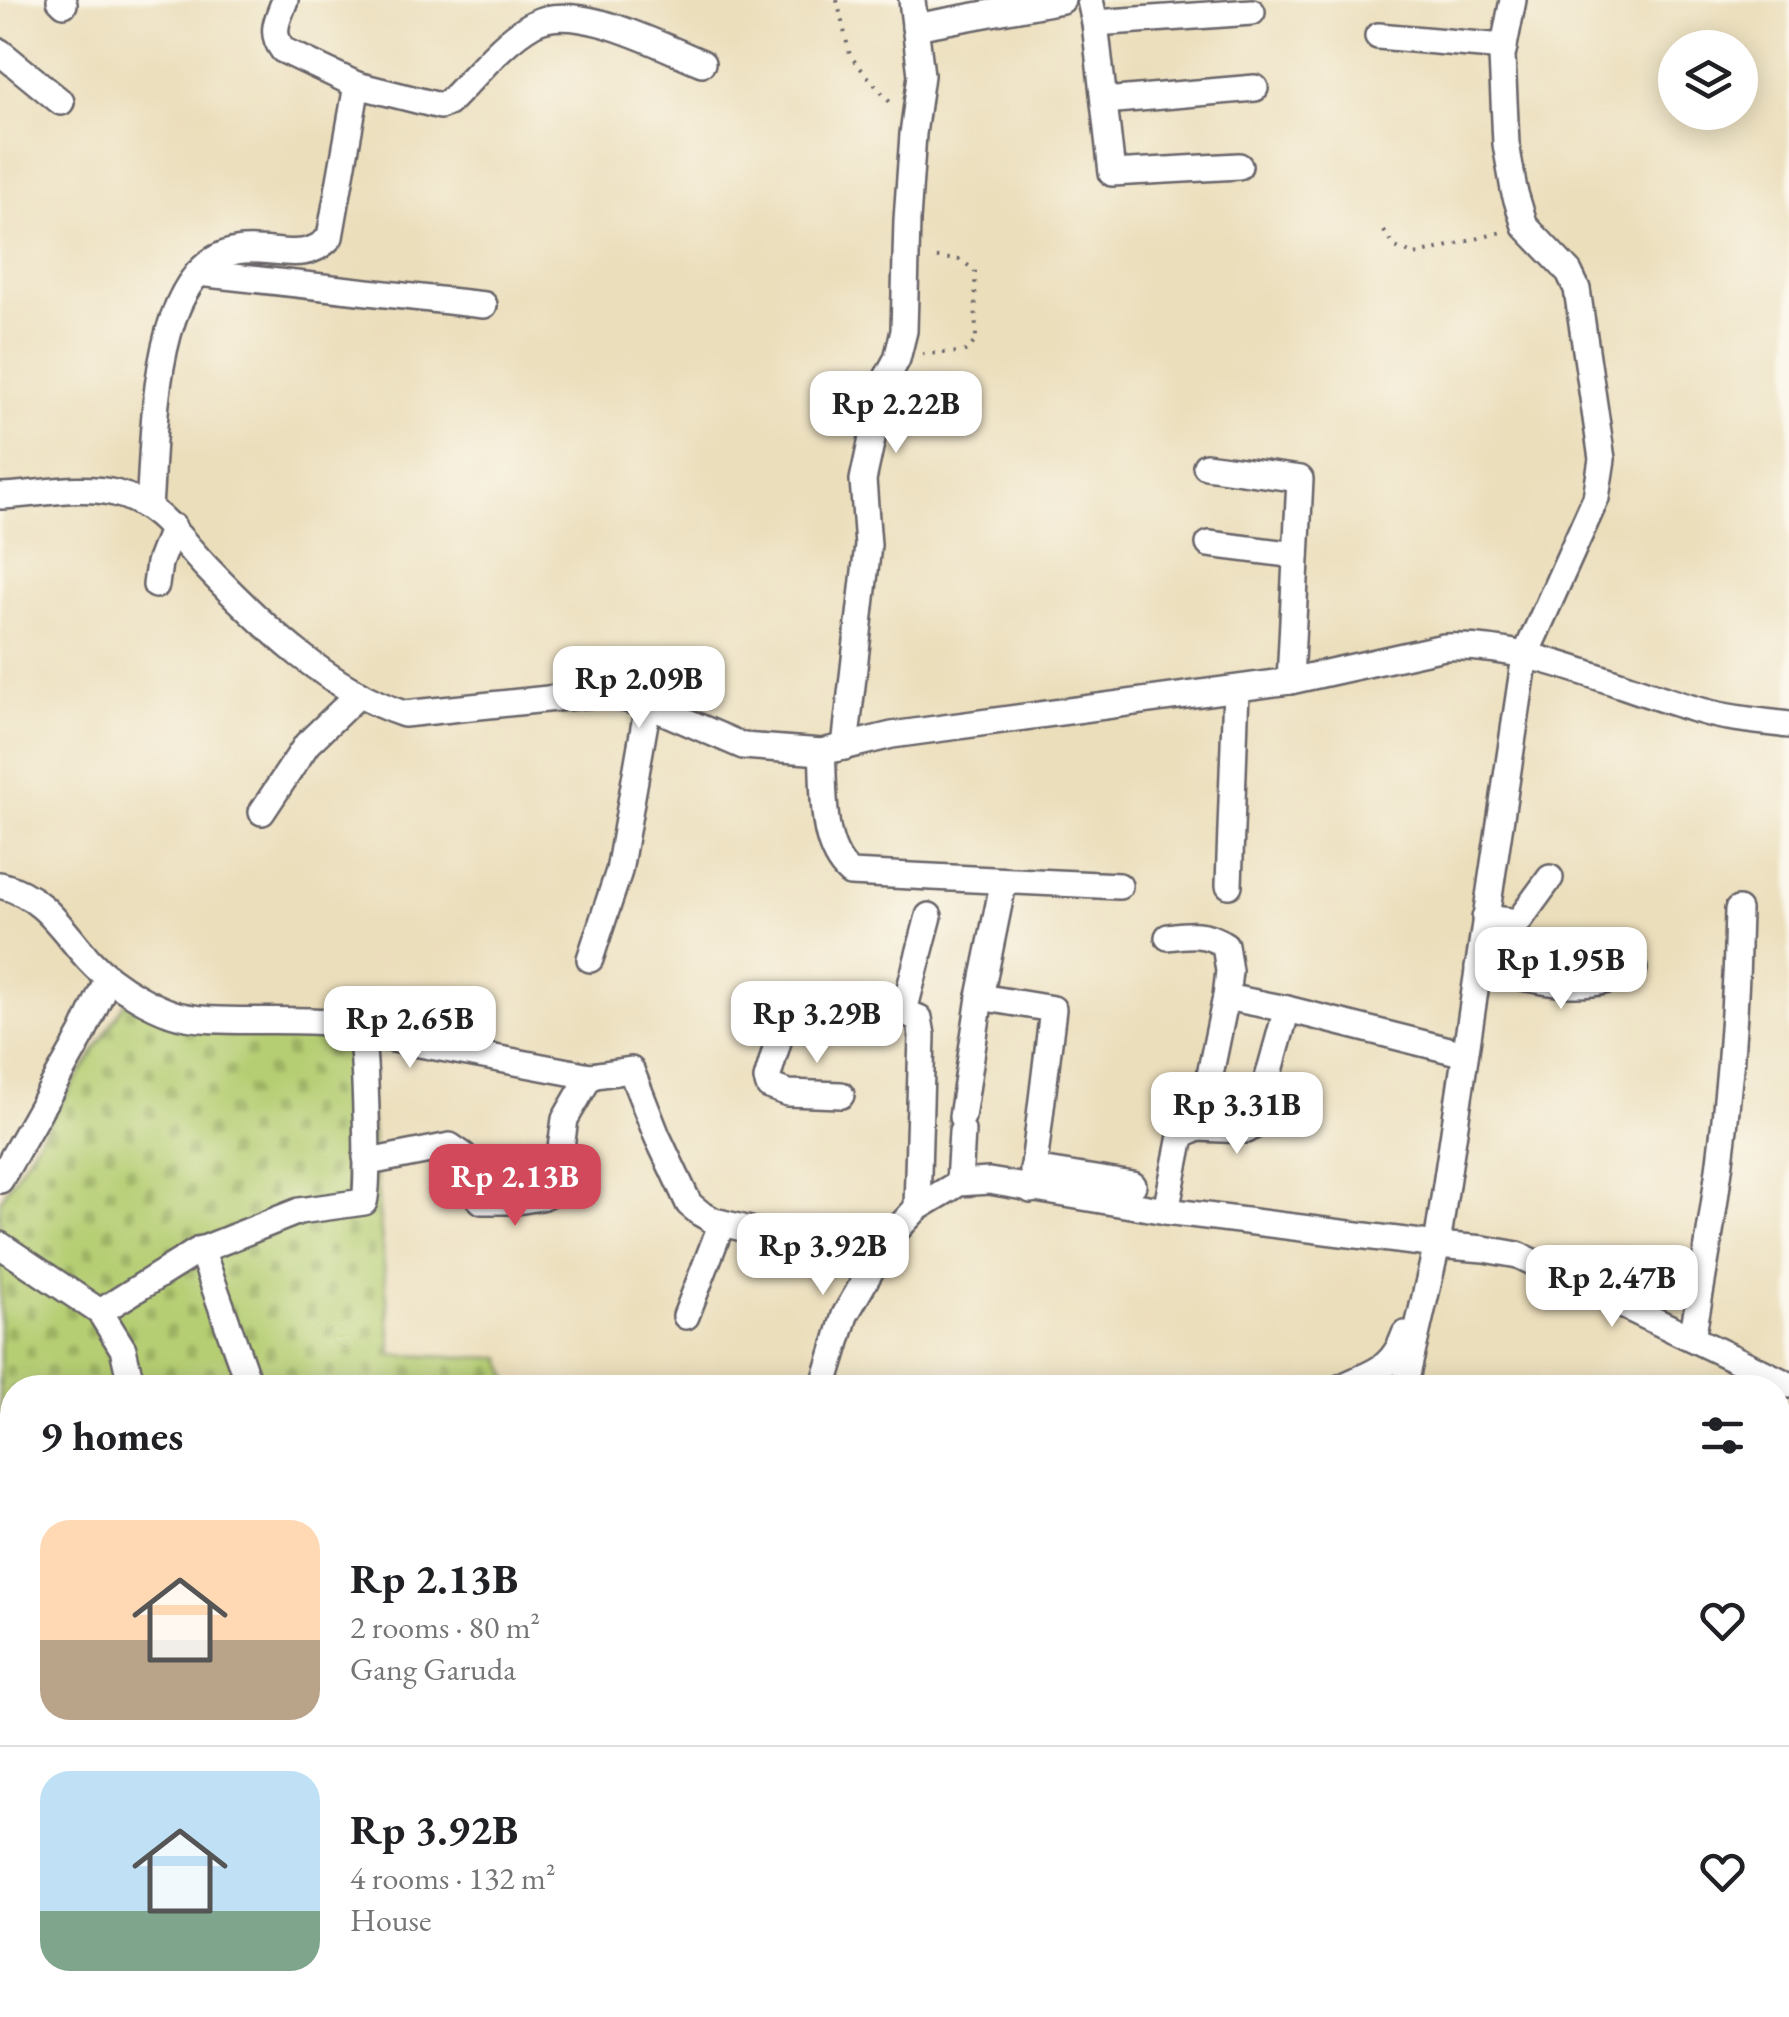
<!DOCTYPE html>
<html lang="en">
<head>
<meta charset="utf-8">
<style>
	:root { --surface:#fff; --page:#f2f2f2; --text:#202124; --muted:#757577; --line:#e0e0e0; --accent:#d1495b }
	body { margin:0; font-family:"EB Garamond",serif; background:var(--page); color:var(--text); height:100vh; display:flex; flex-direction:column; font-size:38px; white-space:nowrap }
	* { box-sizing:border-box; margin:0 }
	p { font-size:32px; color:var(--muted) }
	.icon { flex:none; width:55px; height:55px; fill:none; stroke:currentColor; stroke-width:2; stroke-linecap:round; stroke-linejoin:round }
	.map { position:relative; flex:1; overflow:hidden }
	.side { position:absolute; left:0px; top:1375px; width:1790px; height:642px; display:flex; flex-direction:column; background:var(--surface); border-radius:40px 40px 0 0; box-shadow:0 5px 25px #0003 }
	.side>* { flex:none }
	.tools { position:absolute; left:1658px; top:30px; display:grid; gap:20px }
	.tools a { display:grid; place-items:center; width:100px; height:100px; border-radius:50%; background:var(--surface); box-shadow:0 5px 25px #0003; font-size:50px }
	.price { position:absolute; translate:-50% -85px; padding:0 22px; border-radius:20px; background:#fff; color:#222; font-size:32px; line-height:65px; filter:drop-shadow(0 2px 5px #0008) }
	.price::after { content:''; position:absolute; left:50%; top:60px; width:30px; height:22px; margin-left:-15px; background:inherit; clip-path:polygon(0 0,100% 0,50% 100%) }
	.price.current { background:var(--accent); color:#fff }
	ul { padding:0; list-style:none }
	li { display:flex; align-items:center; gap:30px; height:250px; padding:0 40px }
	li+li { border-top:2px solid var(--line) }
	li span { display:grid; place-items:center; flex:none; width:280px; height:200px; border-radius:30px; color:#555 }
	li>.icon { margin-inline-start:auto }
	span .icon { width:120px; height:120px; fill:#fffc; stroke-width:1 }
	li b { font-size:42px }
	h2 { display:flex; justify-content:space-between; align-items:center; height:120px; padding:0 40px; font-size:42px }
	.map>svg:first-child { display:block }
</style>
</head>
<body>
<div class="map">
<svg width="1789" height="2017" viewBox="0 0 1789 2017">
	<defs>
		<pattern id="cemetery-stones" width="16" height="16" patternUnits="userSpaceOnUse" patternTransform="scale(2.5)"><rect width="16" height="16" fill="#b6ce73"/><path d="M2 7V4a2 2 0 0 1 4 0v3zM10 15v-3a2 2 0 0 1 4 0v3z" fill="#9cb164"/></pattern>
	</defs>
	<rect width="100%" height="100%" fill="#fbf7ec"/>
	<filter id="ink" filterUnits="userSpaceOnUse"><feTurbulence type="fractalNoise" baseFrequency=".01" numOctaves="2"/><feDisplacementMap in="SourceGraphic" scale="20" xChannelSelector="R" yChannelSelector="G"/><feConvolveMatrix kernelMatrix="1 2 1 2 8 2 1 2 1" color-interpolation-filters="sRGB"/></filter>
	<filter id="wash" filterUnits="userSpaceOnUse"><feTurbulence type="fractalNoise" baseFrequency=".0048" numOctaves="4" result="noise"/><feDisplacementMap in="SourceGraphic" scale="40" xChannelSelector="R" yChannelSelector="G"/><feGaussianBlur stdDeviation="2.25" result="paint"/><feColorMatrix in="noise" values="0 0 0 0 0 0 0 0 0 0 0 0 0 0 0 0 0 1.4 0 .05"/><feComposite in="paint" operator="in"/></filter>
	<g filter="url(#wash)">
		<rect width="100%" height="100%" fill="#ebdebb"/>
		<g fill="url(#cemetery-stones)" stroke="#6c7857" stroke-width="2.5">
			<polygon points="127,999 363,1035 392,1355 502,1358 511,1387 12,1388 12,1954 0,1943 0,1200"/>
			<polygon points="70,2005 262,2005 228,2017 83,2017"/>
		</g>
		<g fill="none" stroke-linecap="round" stroke-linejoin="round">
			<g stroke="#6ab1e1" stroke-width="35">
				<polyline points="1778,1558 1789,1555"/>
				<polyline points="0,1979 12,1982"/>
				<polyline points="78,2005 98,2017"/>
				<polyline points="332,2005 337,2017"/>
				<polyline points="670,2005 682,2017"/>
				<polyline points="1590,2017 1592,2005"/>
			</g>
		</g>
	</g>
	<g filter="url(#ink)">
		<g fill="none" stroke-linecap="round" stroke-linejoin="round">
			<g stroke="#686468" stroke-width="30">
				<g id="minor">
					<polyline points="60,0 64,4"/>
					<path d="M285,0C278,19 269,32 283,50L357,85"/>
					<polyline points="1090,0 1095,23 1112,173 1239,166"/>
					<polyline points="1095,23 1252,12"/>
					<polyline points="915,27 1062,0"/>
					<polyline points="1378,36 1504,47"/>
					<polyline points="0,52 61,102"/>
					<polyline points="1104,101 1255,88"/>
					<polyline points="198,273 484,305"/>
					<polyline points="1206,466 1300,479 1290,681"/>
					<path d="M0,496C37,495 78,484 115,493C159,504 178,538 208,569C262,625 328,689 404,714L605,693L648,705L743,746L822,752L892,735L1290,681L1444,647C1531,643 1616,687 1698,710C1727,719 1759,721 1789,725"/>
					<path d="M149,507C155,438 149,259 243,250C275,247 306,264 330,237L357,85L440,106L448,103C474,78 501,42 533,24C575,0 660,46 702,63"/>
					<polyline points="1209,544 1296,555"/>
					<polyline points="156,585 159,563 173,527"/>
					<polyline points="845,747 868,545 863,480 884,383 897,359 904,331 907,220 913,134 921,75 912,0"/>
					<path d="M822,752C825,791 819,846 850,873L1119,886"/>
					<polyline points="262,812 307,744 359,694"/>
					<path d="M0,885C56,899 69,949 110,979C127,992 151,1006 171,1013C216,1030 336,1009 361,1033L590,1076L631,1070L657,1136L689,1204L700,1213L714,1221L767,1234L839,1229L890,1237"/>
					<polyline points="1229,885 1236,689"/>
					<polyline points="1485,918 1518,922 1550,878"/>
					<polyline points="590,959 619,871 648,705"/>
					<path d="M1478,967C1531,978 1585,998 1634,969"/>
					<polyline points="980,997 1053,1009 1031,1190"/>
					<polyline points="1226,997 1287,1009 1465,1054"/>
					<polyline points="904,1011 929,916"/>
					<path d="M841,1095L788,1093L769,1086L767,1079L786,1014C819,1003 887,1005 919,1018L922,1035L917,1208"/>
					<polyline points="962,1117 980,997 1001,894"/>
					<polyline points="1198,1128 1247,1130 1255,1125 1287,1009"/>
					<path d="M366,1157L379,1160L450,1146L463,1155C466,1175 466,1187 482,1201H517L541,1197L555,1190L565,1119L590,1076"/>
					<polyline points="1033,1169 1133,1185"/>
					<polyline points="0,1180 82,1035 108,978"/>
					<polyline points="959,1183 962,1131"/>
					<path d="M1166,1211L1181,1136L1198,1128L1200,1123L1226,997L1229,971L1225,945C1206,932 1189,934 1168,937"/>
					<polyline points="0,1245 100,1312 123,1349 132,1388"/>
					<polyline points="201,1249 250,1388"/>
					<path d="M100,1312L196,1252L299,1211L364,1202C370,1187 365,1055 361,1033"/>
					<polyline points="686,1316 722,1223"/>
					<path d="M1692,1338C1719,1193 1736,1059 1738,910"/>
					<polyline points="823,1388 845,1315 890,1237 917,1208 959,1183 989,1181 1166,1211 1437,1245 1525,656 1596,498 1602,459 1577,289 1569,272 1525,226 1514,190 1506,144 1502,56 1513,0"/>
					<path d="M1340,1388C1372,1372 1392,1371 1405,1334"/>
					<polyline points="1404,1388 1437,1245 1484,1249 1518,1255 1789,1385"/>
					<polyline points="0,1873 12,1873"/>
					<polyline points="960,2017 960,2005"/>
					<polyline points="1294,2017 1303,2005"/>
				</g>
			</g>
			<g stroke="#686468" stroke-width="4" stroke-dasharray="2.5 8" stroke-linecap="butt">
				<polyline points="837,0 850,56 894,107"/>
				<polyline points="1384,231 1395,247 1415,255 1506,231"/>
				<polyline points="922,354 962,352 968,350 976,340 975,270 960,260 929,257"/>
			</g>
			<use href="#minor" stroke="#fff" stroke-width="25"/>
		</g>
	</g>
</svg>
<div class="tools">
<a><svg class="icon" aria-label="layers" viewBox="0 0 24 24"><path d="M12 4l9 5-9 5-9-5zM3 14l9 5 9-5"/></svg></a>
</div>
<b class="price" style="left:896px;top:456px">Rp 2.22B</b>
<b class="price" style="left:639px;top:731px">Rp 2.09B</b>
<b class="price" style="left:1561px;top:1012px">Rp 1.95B</b>
<b class="price" style="left:817px;top:1066px">Rp 3.29B</b>
<b class="price" style="left:410px;top:1071px">Rp 2.65B</b>
<b class="price" style="left:1237px;top:1157px">Rp 3.31B</b>
<b class="price current" style="left:515px;top:1229px">Rp 2.13B</b>
<b class="price" style="left:823px;top:1298px">Rp 3.92B</b>
<b class="price" style="left:1612px;top:1330px">Rp 2.47B</b>
<section class="side">
<h2>9 homes<svg class="icon" aria-label="filters" viewBox="0 0 24 24"><path d="M4 7h16M4 17h16"/><circle cx="9" cy="7" r="2"/><circle cx="15" cy="17" r="2"/></svg></h2>
<ul>
<li><span style="background:linear-gradient(#ffd9b3 60%,#b9a48a 0)"><svg class="icon" aria-label="home" viewBox="0 0 24 24"><path d="M3 11l9-7 9 7M6 9v11h12V9"/></svg></span><div><b>Rp 2.13B</b><p>2 rooms · 80 m²</p><p>Gang Garuda</p></div><svg class="icon" aria-label="heart" viewBox="0 0 24 24"><path d="M12 20l-8-8c-3-5 5-10 8-4 3-6 11-1 8 4z"/></svg></li>
<li><span style="background:linear-gradient(#bfe0f5 70%,#7fa58c 0)"><svg class="icon" aria-label="home" viewBox="0 0 24 24"><path d="M3 11l9-7 9 7M6 9v11h12V9"/></svg></span><div><b>Rp 3.92B</b><p>4 rooms · 132 m²</p><p>House</p></div><svg class="icon" aria-label="heart" viewBox="0 0 24 24"><path d="M12 20l-8-8c-3-5 5-10 8-4 3-6 11-1 8 4z"/></svg></li>
</ul>
</section>
</div>
</body>
</html>
